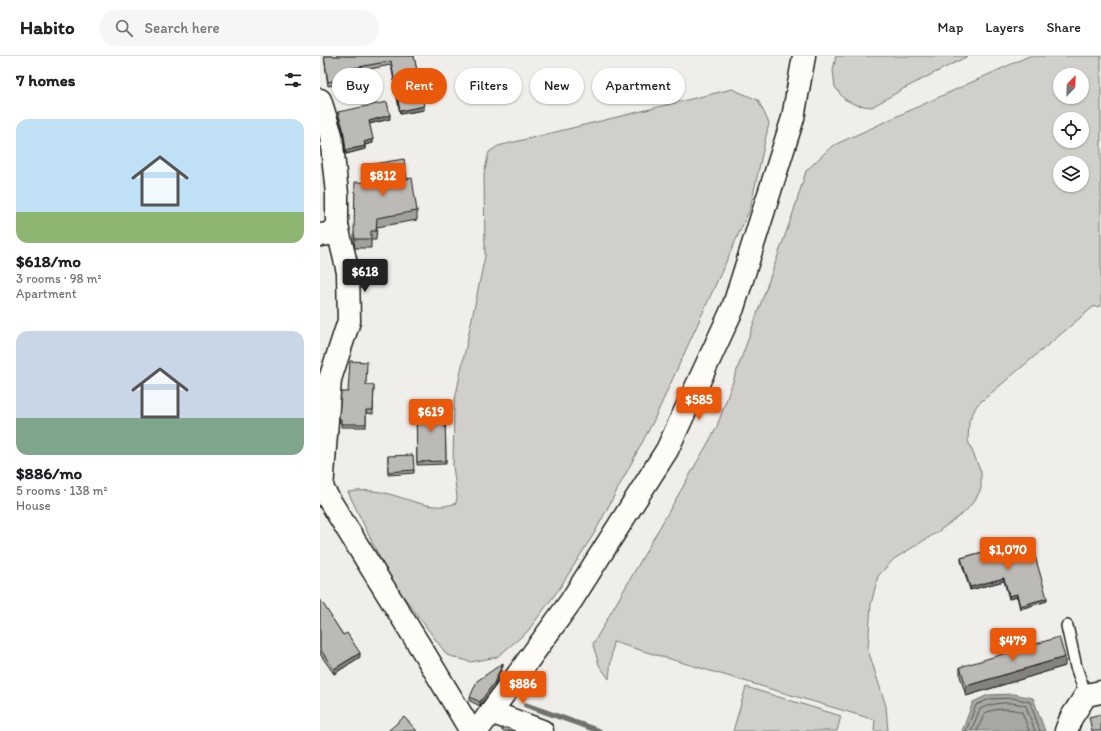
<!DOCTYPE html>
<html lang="en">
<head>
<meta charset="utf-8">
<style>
	:root { --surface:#fff; --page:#f6f6f6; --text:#202124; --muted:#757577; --line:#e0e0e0; --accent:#ea580c }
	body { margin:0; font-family:Itim,sans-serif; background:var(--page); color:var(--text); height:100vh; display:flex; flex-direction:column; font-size:15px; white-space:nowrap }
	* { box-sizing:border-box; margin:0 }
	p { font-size:13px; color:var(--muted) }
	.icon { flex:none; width:22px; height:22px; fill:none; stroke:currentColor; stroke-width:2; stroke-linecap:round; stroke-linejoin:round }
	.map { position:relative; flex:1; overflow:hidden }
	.drawer { display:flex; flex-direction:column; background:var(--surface); width:320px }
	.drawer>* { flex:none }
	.banner { position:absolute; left:12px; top:12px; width:380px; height:36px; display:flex; gap:8px }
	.needle { width:26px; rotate:23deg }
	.controls { position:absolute; left:733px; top:12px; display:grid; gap:8px }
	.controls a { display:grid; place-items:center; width:36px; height:36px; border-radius:50%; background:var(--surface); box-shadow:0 1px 3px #0004; font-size:20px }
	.price { position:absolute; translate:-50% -34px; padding:0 9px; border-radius:4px; background:var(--accent); color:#fff; font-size:13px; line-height:26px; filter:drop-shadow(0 1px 2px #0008) }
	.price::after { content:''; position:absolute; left:50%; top:24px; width:12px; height:9px; margin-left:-6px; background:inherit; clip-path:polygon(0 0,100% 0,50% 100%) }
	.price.active { background:#222; color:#fff }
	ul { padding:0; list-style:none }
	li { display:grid; align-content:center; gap:8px; height:212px; padding:0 16px }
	li span { display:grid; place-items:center; height:124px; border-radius:12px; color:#555 }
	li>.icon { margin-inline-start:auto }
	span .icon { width:72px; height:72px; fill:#fffc; stroke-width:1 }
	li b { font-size:17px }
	h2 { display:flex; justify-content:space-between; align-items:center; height:48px; padding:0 16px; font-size:17px }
	.tag { padding:0 14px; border-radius:18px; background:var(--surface); box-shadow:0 1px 3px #0004; font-size:14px; line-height:36px }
	.tag.active { background:var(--accent); color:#fff }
	header { display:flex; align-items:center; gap:24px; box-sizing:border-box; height:56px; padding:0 20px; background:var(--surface); border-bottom:1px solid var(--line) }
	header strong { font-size:19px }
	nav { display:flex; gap:22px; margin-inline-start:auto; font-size:14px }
	.search { width:280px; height:36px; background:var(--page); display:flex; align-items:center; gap:10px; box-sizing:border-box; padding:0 14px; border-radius:22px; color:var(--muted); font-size:15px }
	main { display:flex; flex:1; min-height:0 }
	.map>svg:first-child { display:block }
</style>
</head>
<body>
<header>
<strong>Habito</strong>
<div class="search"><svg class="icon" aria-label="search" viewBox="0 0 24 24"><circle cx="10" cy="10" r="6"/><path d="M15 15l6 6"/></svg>Search here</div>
<nav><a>Map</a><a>Layers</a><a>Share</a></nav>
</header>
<main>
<section class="drawer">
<h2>7 homes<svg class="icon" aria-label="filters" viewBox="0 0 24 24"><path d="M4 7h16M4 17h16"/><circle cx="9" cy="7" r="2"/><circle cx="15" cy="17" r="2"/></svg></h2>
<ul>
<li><span style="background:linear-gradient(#bfe0f5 75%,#8fb573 0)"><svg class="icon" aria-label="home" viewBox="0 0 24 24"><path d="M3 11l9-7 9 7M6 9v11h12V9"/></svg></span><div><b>$618/mo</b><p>3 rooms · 98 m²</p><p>Apartment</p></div></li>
<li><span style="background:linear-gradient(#c9d6e8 70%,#7fa58c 0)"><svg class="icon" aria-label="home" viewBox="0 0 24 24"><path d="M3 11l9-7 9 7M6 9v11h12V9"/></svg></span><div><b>$886/mo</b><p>5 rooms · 138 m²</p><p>House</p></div></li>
</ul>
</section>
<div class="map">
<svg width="781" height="675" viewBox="0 0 781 675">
	<rect width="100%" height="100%" fill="#f0eeea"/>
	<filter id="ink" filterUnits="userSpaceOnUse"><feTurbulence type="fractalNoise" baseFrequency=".025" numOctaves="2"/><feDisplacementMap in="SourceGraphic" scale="8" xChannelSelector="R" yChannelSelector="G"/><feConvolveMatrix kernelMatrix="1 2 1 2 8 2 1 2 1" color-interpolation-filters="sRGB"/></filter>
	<g filter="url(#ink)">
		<g fill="#d0cfcc" stroke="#767674" fill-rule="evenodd">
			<polygon points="516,0 648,0 583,33 552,51 536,49 524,43 515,31 513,14"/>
			<path d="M709,0H781V250L773,251L657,349L649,365L648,385L661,416V433L655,444L645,456L616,477L574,503L558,520L551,548L548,594L566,650L568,675H554L555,664L293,586L289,623L279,609L273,588L396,373L473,157L486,115L512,90ZM740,19H762V41H740ZM740,63H762V85H740ZM740,107H762V129H740Z"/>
			<path d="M412,33L438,44L449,67L430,153L333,366L275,476L239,533L207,576L177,601L151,606L127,599L69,521L28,436C36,435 45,434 53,435C80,437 109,458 136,447L137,441L133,410L134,348L165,200L164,118L169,96L178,90Z"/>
			<polygon points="426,631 521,660 517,675 413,675"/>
		</g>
		<polygon fill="#a8a7a3" stroke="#706f6d" points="694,638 713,642 725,675 642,675 653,646 668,639"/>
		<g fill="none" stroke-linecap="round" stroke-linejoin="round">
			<g stroke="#545452" stroke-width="1">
				<polyline points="646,675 656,649 670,643 693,642 710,646 720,675"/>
				<path d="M651,675L660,653C674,646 692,645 706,650L715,675"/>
				<path d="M657,675L665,657C675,652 691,652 702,656L709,675"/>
			</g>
			<polyline stroke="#706f6d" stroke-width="5.5" points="206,649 279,675"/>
			<g stroke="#1c1c1c" stroke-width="14">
				<polyline id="service" points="747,570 756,611 766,639"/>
			</g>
			<g stroke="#1c1c1c" stroke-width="25">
				<g id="minor">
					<polyline points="0,44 11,79 17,138 17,170 28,216 29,265 10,323 2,433"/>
					<polyline points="0,179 9,178 17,170"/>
					<polyline points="0,429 106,600 151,675"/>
					<polyline points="171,656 222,675"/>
					<polyline points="746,675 751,662 766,639 781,636"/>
				</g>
			</g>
			<g stroke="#1c1c1c" stroke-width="25">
				<polyline id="tertiary" points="157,675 251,545 347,394 413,252 473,62 484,0"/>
			</g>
			<use href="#service" stroke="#fdfcf7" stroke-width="11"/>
			<use href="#minor" stroke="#fdfcf7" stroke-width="22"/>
			<use href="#tertiary" stroke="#fdfcf7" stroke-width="22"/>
		</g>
		<g fill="#a1a09d" stroke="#1c1c1c">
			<polygon points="4,0 94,0 104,54 80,58 71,9 29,17 30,26 8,30"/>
			<polygon points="18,56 70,63 49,68 53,87 45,89 45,93 26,98 23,75 18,60"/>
			<polygon points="87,123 97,155 97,164 57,171 56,184 51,184 51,192 35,192 34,186 34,177 53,127"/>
			<polygon points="46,329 54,329 53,358 46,357 46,371 21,371 21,366 19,366 19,363 28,336"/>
			<polygon points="96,347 114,353 125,353 126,408 97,409"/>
			<polygon points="68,400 94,414 94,417 68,419"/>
			<polygon points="710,483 727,545 700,553 697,541 689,543 684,525 650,534 641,505 641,502"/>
			<polygon points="0,544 23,579 40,601 14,618 0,598"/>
			<polygon points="183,610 174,631 160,650 150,645 150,641"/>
			<polygon points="745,610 646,640 640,620 640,611"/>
		</g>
		<g fill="#83827f" stroke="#1c1c1c">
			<polygon points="104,50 104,54 80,58 80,55"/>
			<polygon points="70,59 70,63 49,68 49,65"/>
			<polygon points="53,83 53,87 44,89 44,86"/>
			<polygon points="45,90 45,93 26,98 26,94"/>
			<polygon points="684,522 684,525 650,534 650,531"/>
			<polygon points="697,538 697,541 689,543 689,540"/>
			<polygon points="727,542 727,545 700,553 700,550"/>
			<polygon points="40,597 40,601 14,618 14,613"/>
			<polygon points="745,601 745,610 646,640 646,630"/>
			<polygon points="183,607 183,610 174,631 160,650 160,646"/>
		</g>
		<g fill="#bbbab6" stroke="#1c1c1c">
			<polygon points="4,0 94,0 104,50 80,55 71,5 28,13 30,22 8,26"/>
			<polygon points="67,46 70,59 49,65 53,83 44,86 45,90 26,94 23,72 18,56"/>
			<polygon points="84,103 87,123 92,122 97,155 57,162 56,175 51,175 51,183 35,183 34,177 35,126 53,127 53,108"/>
			<polygon points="30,305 47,306 46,329 54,329 53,354 46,354 46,368 21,368 21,363 19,363 21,336 28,336"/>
			<polygon points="114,346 114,353 125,353 126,405 97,406 96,347"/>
			<polygon points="93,399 94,414 68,416 68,400"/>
			<polygon points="710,483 727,542 700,550 697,538 689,540 684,522 650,531 641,502"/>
			<polygon points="0,543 23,579 27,577 40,597 14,613 0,593"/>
			<polygon points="739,581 745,601 646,630 640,611"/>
			<polygon points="183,607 174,627 160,646 150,641 157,625"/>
			<polygon points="781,658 781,675 772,675 769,661"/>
			<polygon points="84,661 97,675 68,675"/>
			<polygon points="182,672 187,672 195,675 182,675"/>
		</g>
	</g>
</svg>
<div class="controls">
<a><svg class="needle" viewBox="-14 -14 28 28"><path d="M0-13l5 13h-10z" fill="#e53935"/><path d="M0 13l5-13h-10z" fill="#757577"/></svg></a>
<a><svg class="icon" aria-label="locate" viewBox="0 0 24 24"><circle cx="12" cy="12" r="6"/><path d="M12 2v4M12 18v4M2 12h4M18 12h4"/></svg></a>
<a><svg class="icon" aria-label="layers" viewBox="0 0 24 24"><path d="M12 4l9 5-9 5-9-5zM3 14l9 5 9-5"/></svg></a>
</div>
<b class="price" style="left:63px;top:141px">$812</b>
<b class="price active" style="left:45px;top:237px">$618</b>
<b class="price" style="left:379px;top:365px">$585</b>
<b class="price" style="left:111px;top:377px">$619</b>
<b class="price" style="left:688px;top:515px">$1,070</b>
<b class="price" style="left:693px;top:606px">$479</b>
<b class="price" style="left:203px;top:649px">$886</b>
<div class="banner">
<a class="tag">Buy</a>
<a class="tag active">Rent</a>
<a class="tag">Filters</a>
<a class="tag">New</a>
<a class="tag">Apartment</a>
</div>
</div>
</main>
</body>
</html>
